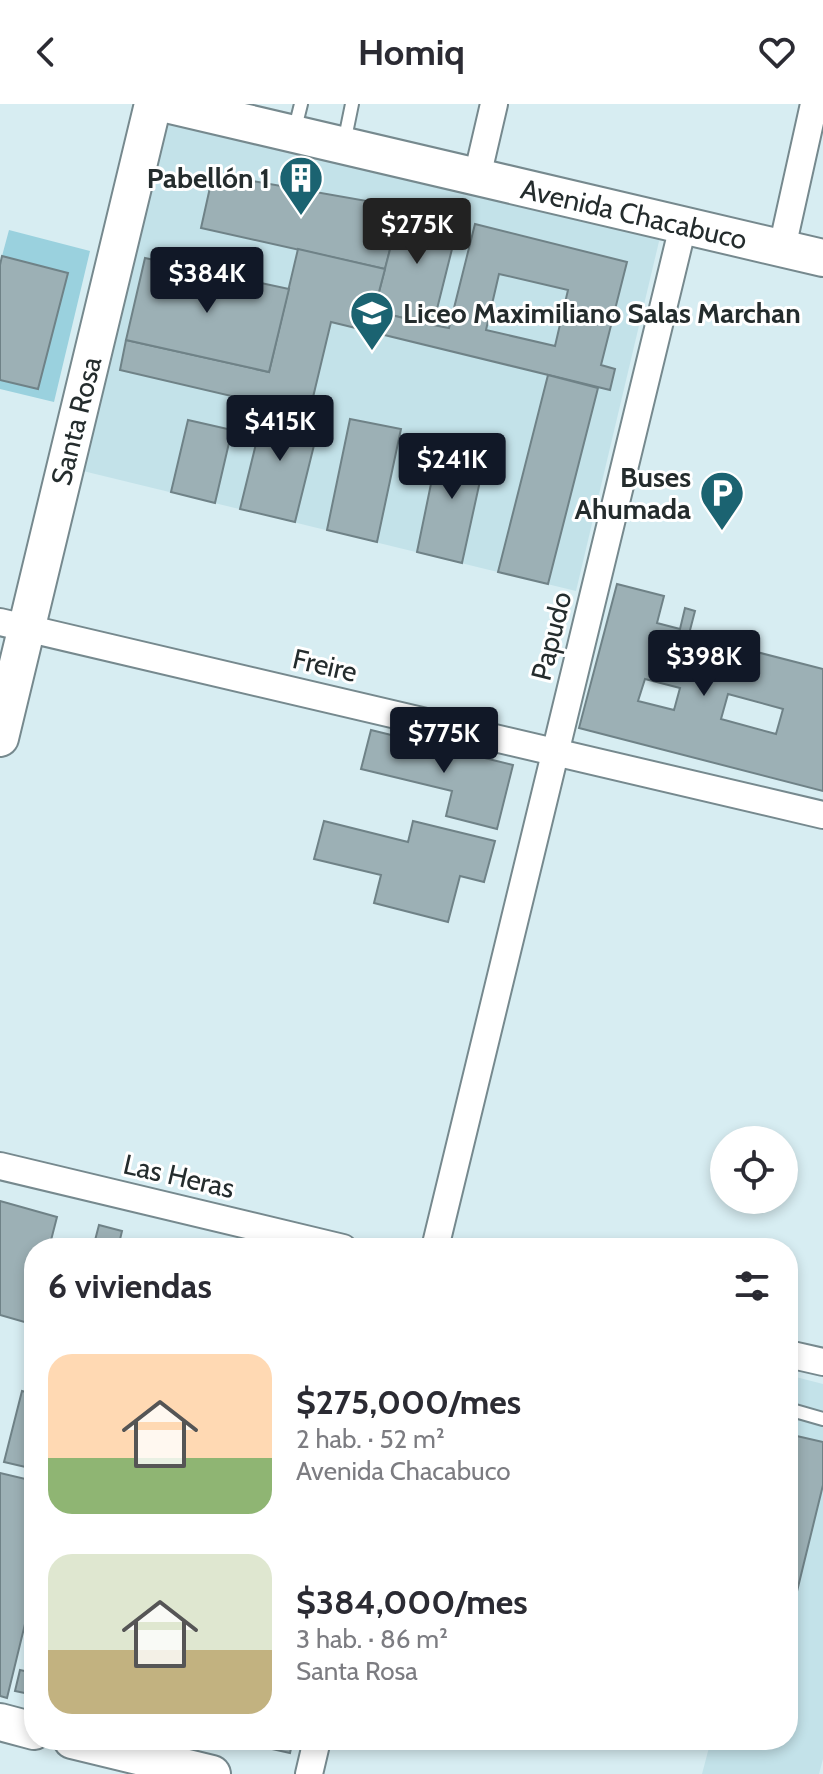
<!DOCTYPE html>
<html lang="es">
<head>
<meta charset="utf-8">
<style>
	:root { --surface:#fff; --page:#f2f2f3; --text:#2b2b33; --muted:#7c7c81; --accent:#111827 }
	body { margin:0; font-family:Cabin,sans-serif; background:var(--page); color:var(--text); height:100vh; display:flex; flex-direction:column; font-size:30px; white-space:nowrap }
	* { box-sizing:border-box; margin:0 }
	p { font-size:26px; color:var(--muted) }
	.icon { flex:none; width:44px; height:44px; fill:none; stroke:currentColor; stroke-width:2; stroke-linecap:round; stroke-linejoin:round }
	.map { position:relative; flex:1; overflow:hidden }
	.sheet { position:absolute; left:24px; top:1134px; width:774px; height:512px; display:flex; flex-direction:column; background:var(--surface); border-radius:32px; box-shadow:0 4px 12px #0003 }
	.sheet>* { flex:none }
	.tools { position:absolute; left:710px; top:1022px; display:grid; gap:16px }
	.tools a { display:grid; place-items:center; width:88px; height:88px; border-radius:50%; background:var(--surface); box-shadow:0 4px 12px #0003; font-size:40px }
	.price { position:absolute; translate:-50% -68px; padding:0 18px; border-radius:8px; background:var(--accent); color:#fff; font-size:26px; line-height:52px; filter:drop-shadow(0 2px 4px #0008) }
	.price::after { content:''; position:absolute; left:50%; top:48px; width:24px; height:18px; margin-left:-12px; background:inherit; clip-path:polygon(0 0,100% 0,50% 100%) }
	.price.active { background:#222; color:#fff }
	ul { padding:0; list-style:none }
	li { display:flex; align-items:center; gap:24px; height:200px; padding:0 24px }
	li span { display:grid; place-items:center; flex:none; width:224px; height:160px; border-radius:24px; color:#555 }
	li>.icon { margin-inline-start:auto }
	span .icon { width:96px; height:96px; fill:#fffc; stroke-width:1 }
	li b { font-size:34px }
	h2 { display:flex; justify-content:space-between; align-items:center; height:96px; padding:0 24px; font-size:34px }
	header { display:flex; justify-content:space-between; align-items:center; height:104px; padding:0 24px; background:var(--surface); font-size:36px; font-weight:700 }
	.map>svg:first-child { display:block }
</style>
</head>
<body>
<header><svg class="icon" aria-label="back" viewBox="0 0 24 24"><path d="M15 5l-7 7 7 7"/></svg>Homiq<svg class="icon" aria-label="heart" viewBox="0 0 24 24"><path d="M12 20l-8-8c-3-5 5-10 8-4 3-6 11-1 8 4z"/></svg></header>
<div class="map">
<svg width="823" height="1670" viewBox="0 0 823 1670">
	<rect width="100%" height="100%" fill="#d7edf2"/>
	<g fill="#c3e2e9">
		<polygon points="167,13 661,129 576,487 83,367"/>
		<polygon points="788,1271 823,1280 823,1655 819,1670 702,1670 711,1636 788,1636"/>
	</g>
	<polygon fill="#9ad1de" points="9,126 90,147 54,298 0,285 0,276 38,285 68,169 2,152"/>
	<g fill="#9cb0b5" stroke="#6f8287" stroke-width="2" fill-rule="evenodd">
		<polygon points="213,70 401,103 385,165 201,124"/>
		<polygon points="401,103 459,117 433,221 374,207"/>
		<path d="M475,120L627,158L601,261L615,265L610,286L331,218L309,310L120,266L126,236L269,268L298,145L385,165L374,207L433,221L449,224ZM499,170L568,186L555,242L486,226Z"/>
		<polygon points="2,152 68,169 38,285 0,276 0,161"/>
		<polygon points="145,154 289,185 269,268 126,236"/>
		<polygon points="548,271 598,284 548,480 498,468"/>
		<polygon points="266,299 321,313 295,418 240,405"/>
		<polygon points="350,315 401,325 377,438 327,426"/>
		<polygon points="188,316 232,326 215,399 171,388"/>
		<polygon points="440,336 487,345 462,459 417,448"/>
		<path d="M617,480L664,492L657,519L680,525L685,504L695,507L683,553L735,566L741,544L823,565V687L579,624ZM645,575L680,584L674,606L638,597ZM728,590L783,605L776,630L721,615Z"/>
		<polygon points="371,626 513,661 497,725 446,712 452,687 361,665"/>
		<polygon points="324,717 408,738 413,717 495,737 484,778 460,772 448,818 374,799 381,771 314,755"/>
		<polygon points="0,1097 57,1113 49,1144 34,1144 34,1198 28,1219 0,1211"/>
		<polygon points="99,1121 122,1127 118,1144 93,1144"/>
		<polygon points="22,1287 34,1290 34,1365 4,1358"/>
		<polygon points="788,1330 823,1338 823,1381 790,1516 788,1516"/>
		<polygon points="0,1369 34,1377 34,1483 7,1594 0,1592"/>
		<polygon points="20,1566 34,1569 34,1591 15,1587"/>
		<polygon points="232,1636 293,1636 290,1649"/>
	</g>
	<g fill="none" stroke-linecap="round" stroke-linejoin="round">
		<g stroke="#76898e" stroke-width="16">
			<g id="lane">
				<polyline points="294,28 301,0"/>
				<polyline points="344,39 352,0"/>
				<polyline points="788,1305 823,1315"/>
			</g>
		</g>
		<g stroke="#76898e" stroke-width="30">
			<g id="street">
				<polyline points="477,73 494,0"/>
				<polyline points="782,144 814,0"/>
				<polyline points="0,518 823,711"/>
				<polyline points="0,1062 343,1144"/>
				<polyline points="435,1144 683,122"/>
				<polyline points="788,1250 823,1258"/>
				<polyline points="309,1670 317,1636"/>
			</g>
		</g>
		<g stroke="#76898e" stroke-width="40">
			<g id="secondary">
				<polyline points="166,0 823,154"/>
				<polyline points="0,634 153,0"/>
				<polyline points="0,1618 34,1627"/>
				<polyline points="72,1636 212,1670"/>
			</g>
		</g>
		<use href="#lane" stroke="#fff" stroke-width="12"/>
		<use href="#street" stroke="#fff" stroke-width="26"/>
		<use href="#secondary" stroke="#fff" stroke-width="36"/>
	</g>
	<defs>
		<g id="building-pin" transform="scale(2.3)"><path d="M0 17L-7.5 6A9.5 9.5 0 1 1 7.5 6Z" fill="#1b6371" stroke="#fff"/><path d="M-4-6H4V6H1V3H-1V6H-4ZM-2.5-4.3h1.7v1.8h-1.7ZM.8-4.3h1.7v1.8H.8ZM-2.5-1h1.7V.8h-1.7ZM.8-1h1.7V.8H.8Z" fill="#fff"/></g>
		<g id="school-pin" transform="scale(2.3)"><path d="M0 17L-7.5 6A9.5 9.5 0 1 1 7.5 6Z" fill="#1b6371" stroke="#fff"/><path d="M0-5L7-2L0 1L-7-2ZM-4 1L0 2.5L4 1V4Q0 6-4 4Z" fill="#fff"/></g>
		<g id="parking-pin" transform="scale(2.3)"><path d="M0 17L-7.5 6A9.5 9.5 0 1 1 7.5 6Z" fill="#1b6371" stroke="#fff"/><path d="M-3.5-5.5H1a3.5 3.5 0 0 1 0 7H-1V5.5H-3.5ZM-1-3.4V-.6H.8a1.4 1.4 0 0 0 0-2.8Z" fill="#fff"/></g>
	</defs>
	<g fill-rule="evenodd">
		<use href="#building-pin" x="301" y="74"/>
		<use href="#school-pin" x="372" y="209"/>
		<use href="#parking-pin" x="722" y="389"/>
	</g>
	<g text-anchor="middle" stroke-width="6" stroke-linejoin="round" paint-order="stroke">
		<g font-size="28" font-weight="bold" fill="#242c2d" stroke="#fff" text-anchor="end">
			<text x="270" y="84">Pabellón 1</text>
			<text x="403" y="219" text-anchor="start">Liceo Maximiliano Salas Marchan</text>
			<text x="691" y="383">Buses<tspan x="691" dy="32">Ahumada</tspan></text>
		</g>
		<g font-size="28" fill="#242c2d" stroke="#fff">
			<text transform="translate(634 110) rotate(13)" y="10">Avenida Chacabuco</text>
			<text transform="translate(76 317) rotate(-76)" y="10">Santa Rosa</text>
			<text transform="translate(551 532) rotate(-76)" y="10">Papudo</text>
			<text transform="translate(325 561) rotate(13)" y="10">Freire</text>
			<text transform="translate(179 1072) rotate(13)" y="10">Las Heras</text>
		</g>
	</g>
</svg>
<div class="tools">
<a><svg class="icon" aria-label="locate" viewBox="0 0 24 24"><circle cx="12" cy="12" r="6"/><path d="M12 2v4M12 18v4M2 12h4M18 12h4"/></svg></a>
</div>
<b class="price active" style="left:417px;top:162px">$275K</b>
<b class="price" style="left:207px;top:211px">$384K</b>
<b class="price" style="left:280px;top:359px">$415K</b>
<b class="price" style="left:452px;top:397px">$241K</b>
<b class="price" style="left:704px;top:594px">$398K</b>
<b class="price" style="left:444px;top:671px">$775K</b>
<section class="sheet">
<h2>6 viviendas<svg class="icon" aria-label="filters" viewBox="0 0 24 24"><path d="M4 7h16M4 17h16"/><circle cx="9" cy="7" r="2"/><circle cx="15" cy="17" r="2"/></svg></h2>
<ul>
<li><span style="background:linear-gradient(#ffd9b3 65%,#8fb573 0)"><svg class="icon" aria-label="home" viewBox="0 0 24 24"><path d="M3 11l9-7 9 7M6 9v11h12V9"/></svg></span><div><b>$275,000/mes</b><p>2 hab. · 52 m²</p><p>Avenida Chacabuco</p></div></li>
<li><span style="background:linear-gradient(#dfe7d0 60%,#c2b280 0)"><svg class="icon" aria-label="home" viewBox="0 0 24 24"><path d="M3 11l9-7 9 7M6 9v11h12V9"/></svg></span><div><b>$384,000/mes</b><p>3 hab. · 86 m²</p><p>Santa Rosa</p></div></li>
</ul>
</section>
</div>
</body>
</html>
